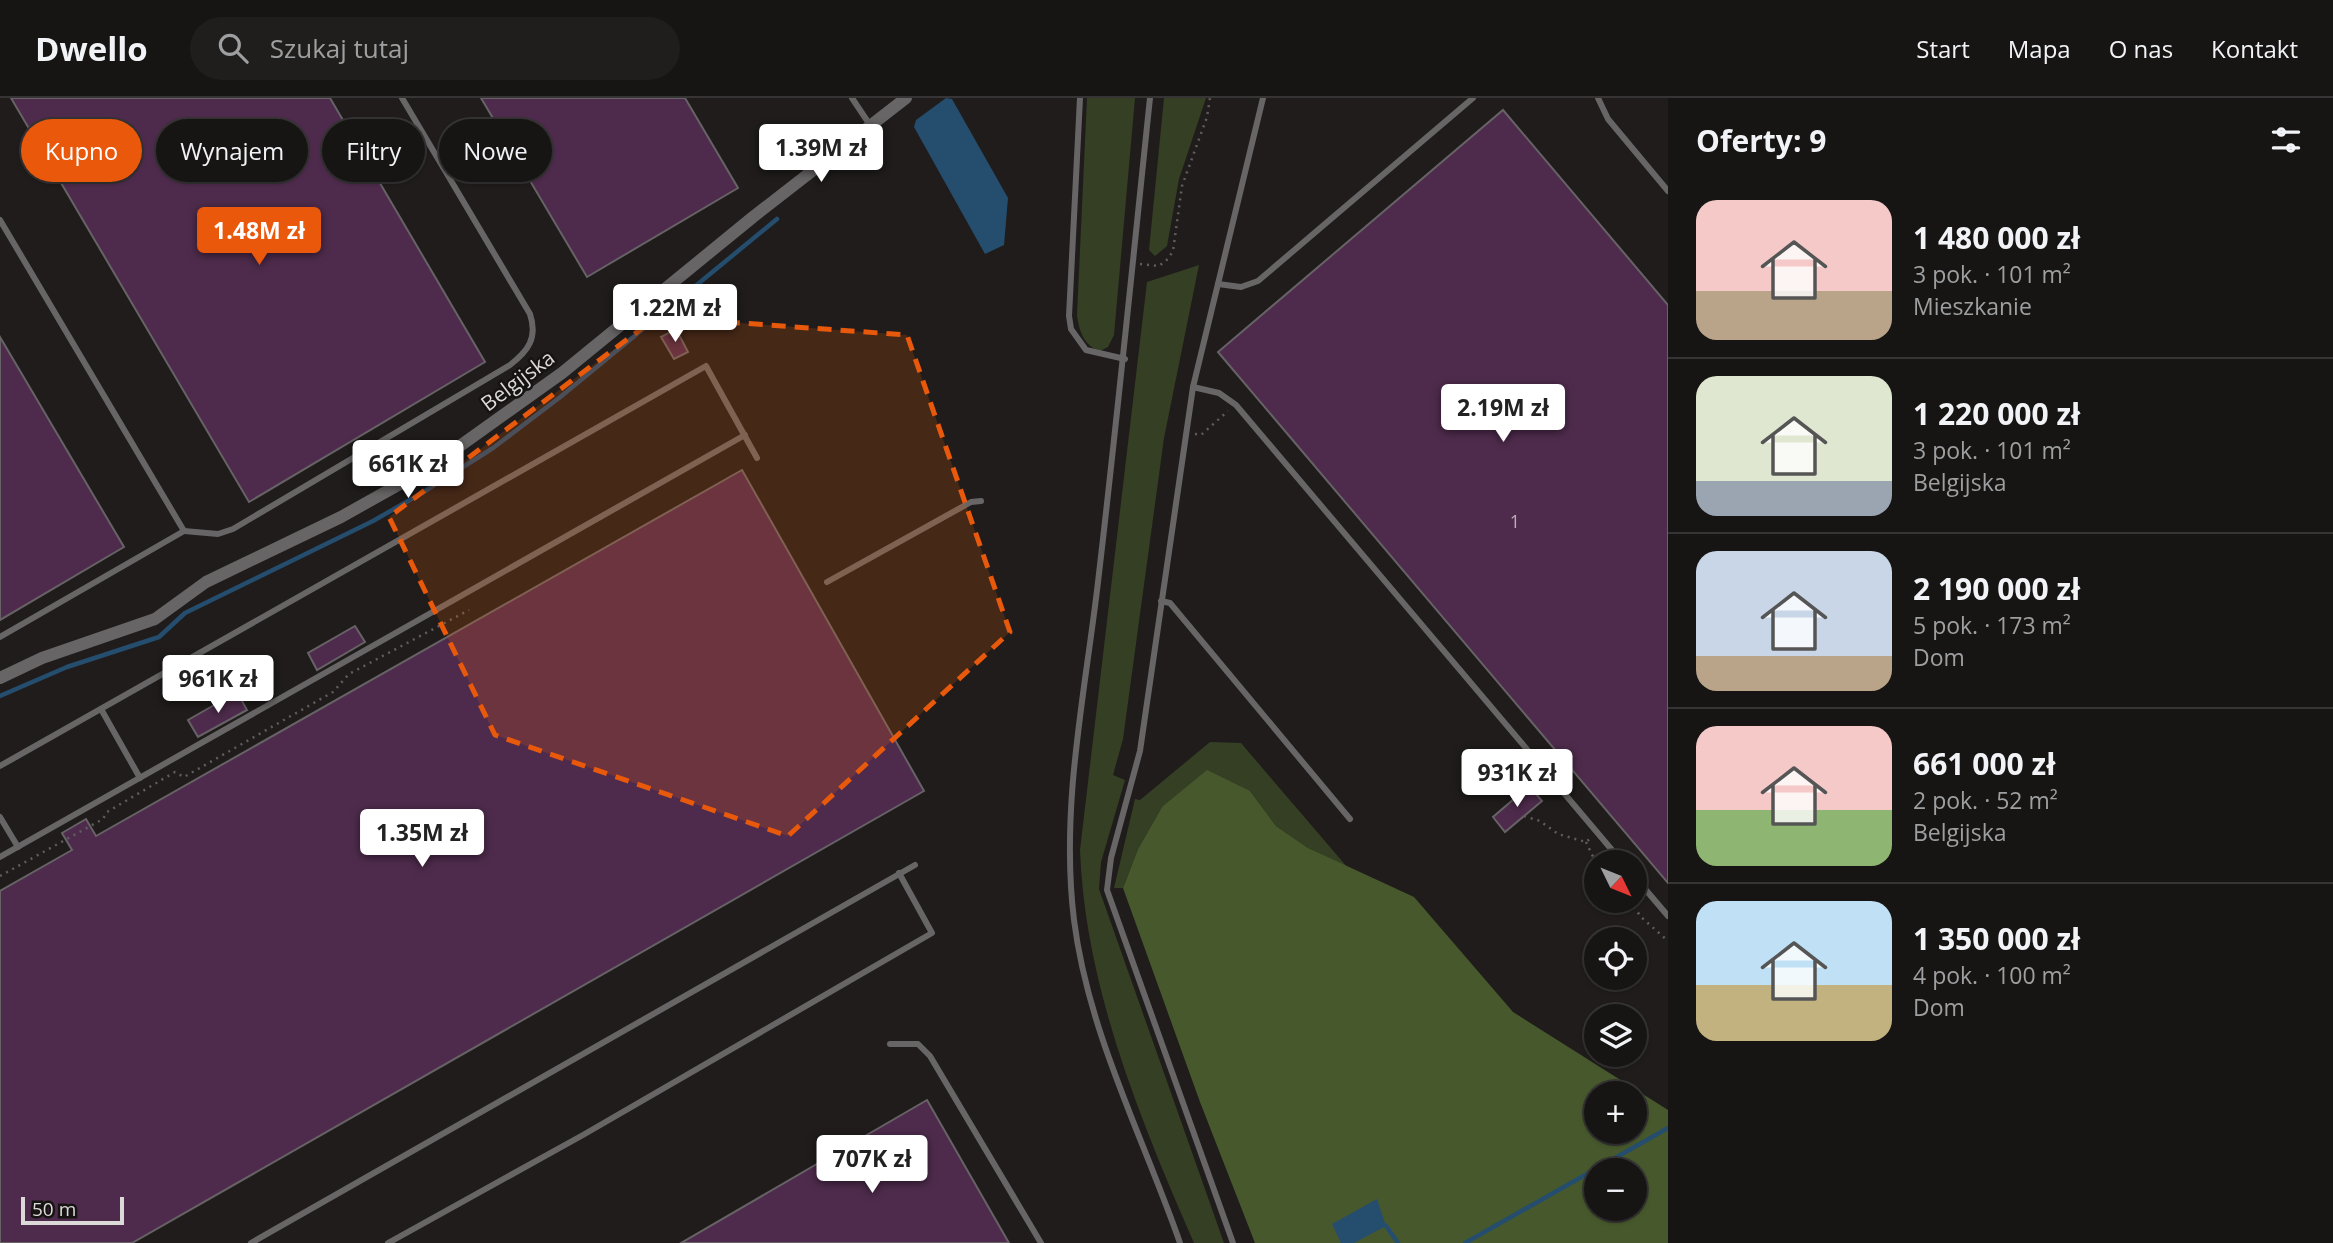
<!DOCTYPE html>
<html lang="pl">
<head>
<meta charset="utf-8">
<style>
	:root { --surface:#171514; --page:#201e1d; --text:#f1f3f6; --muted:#9e9fa0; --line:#363434; --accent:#ea580c }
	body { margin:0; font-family:"Open Sans",sans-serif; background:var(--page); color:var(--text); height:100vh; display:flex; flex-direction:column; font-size:26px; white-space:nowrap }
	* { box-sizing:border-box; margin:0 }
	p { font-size:23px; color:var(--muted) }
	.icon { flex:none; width:38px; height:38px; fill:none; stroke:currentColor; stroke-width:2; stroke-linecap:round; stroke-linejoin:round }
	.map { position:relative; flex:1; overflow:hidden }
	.details { display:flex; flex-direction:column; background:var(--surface); width:665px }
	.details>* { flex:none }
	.top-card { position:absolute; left:21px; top:21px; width:665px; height:63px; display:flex; gap:14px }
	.needle { width:46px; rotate:133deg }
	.fabs { position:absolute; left:1584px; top:752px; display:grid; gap:14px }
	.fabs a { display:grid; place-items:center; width:63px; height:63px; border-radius:50%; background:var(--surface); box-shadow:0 2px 5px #0004,0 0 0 2px var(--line); font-size:35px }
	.scale { position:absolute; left:21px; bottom:18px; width:103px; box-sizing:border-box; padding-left:7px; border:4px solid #dcdad9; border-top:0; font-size:19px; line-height:24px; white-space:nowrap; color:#dcdad9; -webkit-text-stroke:5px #161312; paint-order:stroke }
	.price { position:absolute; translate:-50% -60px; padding:0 16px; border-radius:7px; background:#fff; color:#222; font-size:23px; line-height:46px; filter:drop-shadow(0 2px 4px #0008) }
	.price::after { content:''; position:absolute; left:50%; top:42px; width:21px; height:16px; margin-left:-10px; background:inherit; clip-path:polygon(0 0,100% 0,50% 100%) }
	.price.current { background:var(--accent); color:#fff }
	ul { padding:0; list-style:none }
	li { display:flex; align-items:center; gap:21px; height:175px; padding:0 28px }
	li+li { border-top:2px solid var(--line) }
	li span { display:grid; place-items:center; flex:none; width:196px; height:140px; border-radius:21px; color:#555 }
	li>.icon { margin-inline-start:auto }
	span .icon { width:84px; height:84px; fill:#fffc; stroke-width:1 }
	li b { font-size:30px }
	h2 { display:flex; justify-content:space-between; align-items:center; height:84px; padding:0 28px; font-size:30px }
	.pill { padding:0 24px; border-radius:32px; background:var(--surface); box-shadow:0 2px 5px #0004,0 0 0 2px var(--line); font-size:24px; line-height:63px }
	.pill.current { background:var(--accent); color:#fff }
	header { display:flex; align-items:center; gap:42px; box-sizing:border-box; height:98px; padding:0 35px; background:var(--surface); border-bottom:2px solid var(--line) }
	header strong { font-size:33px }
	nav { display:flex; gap:38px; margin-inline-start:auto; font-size:24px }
	.search { width:490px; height:63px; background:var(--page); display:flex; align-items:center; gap:18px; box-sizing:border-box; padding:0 24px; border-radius:38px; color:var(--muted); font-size:26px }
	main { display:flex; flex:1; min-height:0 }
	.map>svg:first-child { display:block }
</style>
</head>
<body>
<header>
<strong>Dwello</strong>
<div class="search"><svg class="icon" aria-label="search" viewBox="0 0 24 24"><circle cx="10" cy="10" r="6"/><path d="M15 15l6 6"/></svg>Szukaj tutaj</div>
<nav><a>Start</a><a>Mapa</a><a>O nas</a><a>Kontakt</a></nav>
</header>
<main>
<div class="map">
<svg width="1668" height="1145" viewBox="0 0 1668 1145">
	<rect width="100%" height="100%" fill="#1f1c1b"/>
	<g fill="#343f24">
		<path d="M1087,0H1135L1114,237L1108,249L1100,253C1084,248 1079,233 1077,217Z"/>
		<polygon points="1164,0 1206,0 1179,81 1167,148 1155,158 1149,152"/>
		<path d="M1199,167L1164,340L1123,641L1113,677L1125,682L1101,764L1099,791L1224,1145H1194C1140,1021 1085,889 1080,752L1147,184Z"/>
		<polygon points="1210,644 1241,645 1348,770 1308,750 1276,728 1250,693 1162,709 1138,751 1123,790 1114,790 1135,701 1140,702"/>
	</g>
	<path fill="#47592c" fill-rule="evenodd" d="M1207,672L1250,693L1276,728L1308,750L1414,799L1513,914L1668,1012V1145H1255L1200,1004L1123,790L1138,751L1162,709ZM1596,996H1634V1034H1596ZM1596,1073H1634V1111H1596Z"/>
	<g fill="#254d6e">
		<polygon points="946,0 952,1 1008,100 1004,147 985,156 914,29 916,22"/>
		<polygon points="1377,1101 1386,1128 1354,1145 1341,1145 1332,1126"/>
	</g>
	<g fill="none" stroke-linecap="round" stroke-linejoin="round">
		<g stroke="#254d6e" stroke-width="4.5">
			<polyline points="0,598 67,569 159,539 185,515 373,423 422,395 493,350 559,300 777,121"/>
			<polyline points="1386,1128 1398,1145"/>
			<polyline points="1465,1145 1668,1030"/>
		</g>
	</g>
	<g fill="#4e2b4c" stroke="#666265" stroke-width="2">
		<polygon points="11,0 330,0 485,264 249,404"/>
		<polygon points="481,0 685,0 738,90 587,179"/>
		<polygon points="1503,12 1668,207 1668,785 1218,254"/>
		<polygon points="676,231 688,254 674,261 661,239"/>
		<polygon points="0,239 124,449 0,522"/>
		<polygon points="742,372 924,693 132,1145 0,1145 0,793 72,752 62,735 86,721 96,738"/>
		<polygon points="355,528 365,544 317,572 308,555"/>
		<polygon points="237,594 247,612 198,639 188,622"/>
		<polygon points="1529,688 1542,703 1505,734 1493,719"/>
		<polygon points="927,1002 1009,1145 681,1145"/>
	</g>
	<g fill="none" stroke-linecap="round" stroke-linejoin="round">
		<g stroke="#605e5d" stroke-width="2.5" stroke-dasharray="2 5" stroke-linecap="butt">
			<polyline points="1140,166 1159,168 1168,161 1173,153 1182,88 1207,19 1210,0"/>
			<polyline points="1195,336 1201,337 1228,313"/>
			<polyline points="1524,718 1540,723 1558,736 1586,744 1591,740"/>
			<polyline points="1586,744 1596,765"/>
			<polyline points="0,778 103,721 107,714 175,674 184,679 333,594 349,576 469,512"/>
			<polyline points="1630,803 1641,819 1668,843"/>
		</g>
		<g stroke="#676566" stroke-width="6">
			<polyline points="852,0 870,27"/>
			<polyline points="1080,0 1069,218 1071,231 1086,252 1125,261"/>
			<path d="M1150,0C1133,161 1117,323 1098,484C1085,596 1060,709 1074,822C1088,934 1143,1039 1180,1145"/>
			<polyline points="1598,0 1608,21 1668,93"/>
			<polyline points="0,122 184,433 0,539"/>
			<polyline points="1218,186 1241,189 1258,183 1473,0"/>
			<polyline points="1193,289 1219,295 1236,307 1623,765"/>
			<path d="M184,433L218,436L233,431L510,267C528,253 538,240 530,216L402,0"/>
			<polyline points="827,484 971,404 981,403"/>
			<polyline points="1161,503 1170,505 1350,721"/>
			<polyline points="101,611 140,680"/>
			<polyline points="0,668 706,268 757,360"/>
			<polyline points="0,719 18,749"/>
			<polyline points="0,759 745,337"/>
			<polyline points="1634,778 1668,818"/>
			<polyline points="890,946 918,946 930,958 1041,1145"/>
			<polyline points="251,1145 915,767"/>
			<polyline points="388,1145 583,1037 932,835 899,775"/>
			<polyline points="1233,1145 1107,792 1111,760 1140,653 1193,289 1263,0"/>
		</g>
		<polyline stroke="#676566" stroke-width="12" points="0,580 42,560 155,521 206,484 341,419 432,368 562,275 753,119 906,0"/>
	</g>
	<path fill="#e8590c" fill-opacity="0.2" stroke="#e8590c" stroke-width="5" stroke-dasharray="14 9" stroke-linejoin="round" d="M657,219L907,237L1010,534L788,738L495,637L389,419Z"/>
	<g text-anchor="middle" stroke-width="5" stroke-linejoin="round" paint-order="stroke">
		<g font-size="18" fill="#b8aeb6">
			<text x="1515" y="430">1</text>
		</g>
		<g font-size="21" fill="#dcdad9" stroke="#161312">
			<text transform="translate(518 283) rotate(-37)" y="7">Belgijska</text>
		</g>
	</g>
</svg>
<div class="fabs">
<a><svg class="needle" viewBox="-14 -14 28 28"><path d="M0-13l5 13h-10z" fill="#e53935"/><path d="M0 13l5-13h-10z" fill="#9e9fa0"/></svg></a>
<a><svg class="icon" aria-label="locate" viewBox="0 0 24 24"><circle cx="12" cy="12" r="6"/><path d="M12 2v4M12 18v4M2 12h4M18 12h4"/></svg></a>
<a><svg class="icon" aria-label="layers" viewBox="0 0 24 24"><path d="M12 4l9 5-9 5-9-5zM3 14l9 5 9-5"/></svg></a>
<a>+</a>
<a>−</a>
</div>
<div class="scale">50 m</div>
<b class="price" style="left:821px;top:86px">1.39M zł</b>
<b class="price current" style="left:259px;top:169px">1.48M zł</b>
<b class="price" style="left:675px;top:246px">1.22M zł</b>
<b class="price" style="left:1503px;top:346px">2.19M zł</b>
<b class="price" style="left:408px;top:402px">661K zł</b>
<b class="price" style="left:218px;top:617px">961K zł</b>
<b class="price" style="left:1517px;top:711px">931K zł</b>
<b class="price" style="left:422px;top:771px">1.35M zł</b>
<b class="price" style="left:872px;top:1097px">707K zł</b>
<div class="top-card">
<a class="pill current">Kupno</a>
<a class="pill">Wynajem</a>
<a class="pill">Filtry</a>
<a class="pill">Nowe</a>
</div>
</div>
<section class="details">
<h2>Oferty: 9<svg class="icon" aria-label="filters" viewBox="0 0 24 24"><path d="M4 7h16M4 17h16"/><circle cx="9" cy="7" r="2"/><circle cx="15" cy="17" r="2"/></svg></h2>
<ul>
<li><span style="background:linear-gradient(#f6c9c9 65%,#b9a48a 0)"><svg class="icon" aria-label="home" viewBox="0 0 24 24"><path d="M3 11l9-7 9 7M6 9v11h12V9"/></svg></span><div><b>1 480 000 zł</b><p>3 pok. · 101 m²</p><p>Mieszkanie</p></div></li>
<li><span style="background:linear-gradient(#dfe7d0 75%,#9aa5b1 0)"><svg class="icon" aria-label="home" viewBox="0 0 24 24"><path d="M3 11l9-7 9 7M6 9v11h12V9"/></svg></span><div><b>1 220 000 zł</b><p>3 pok. · 101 m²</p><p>Belgijska</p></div></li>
<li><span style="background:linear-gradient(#c9d6e8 75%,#b9a48a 0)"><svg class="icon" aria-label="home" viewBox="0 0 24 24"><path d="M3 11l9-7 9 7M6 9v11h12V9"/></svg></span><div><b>2 190 000 zł</b><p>5 pok. · 173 m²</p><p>Dom</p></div></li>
<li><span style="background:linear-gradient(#f6c9c9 60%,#8fb573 0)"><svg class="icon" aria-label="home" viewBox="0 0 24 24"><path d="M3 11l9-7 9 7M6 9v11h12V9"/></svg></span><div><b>661 000 zł</b><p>2 pok. · 52 m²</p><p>Belgijska</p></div></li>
<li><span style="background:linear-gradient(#bfe0f5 60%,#c2b280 0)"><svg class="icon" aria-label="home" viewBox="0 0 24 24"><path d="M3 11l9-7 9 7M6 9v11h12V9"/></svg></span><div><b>1 350 000 zł</b><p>4 pok. · 100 m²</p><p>Dom</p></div></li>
</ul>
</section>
</main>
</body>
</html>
